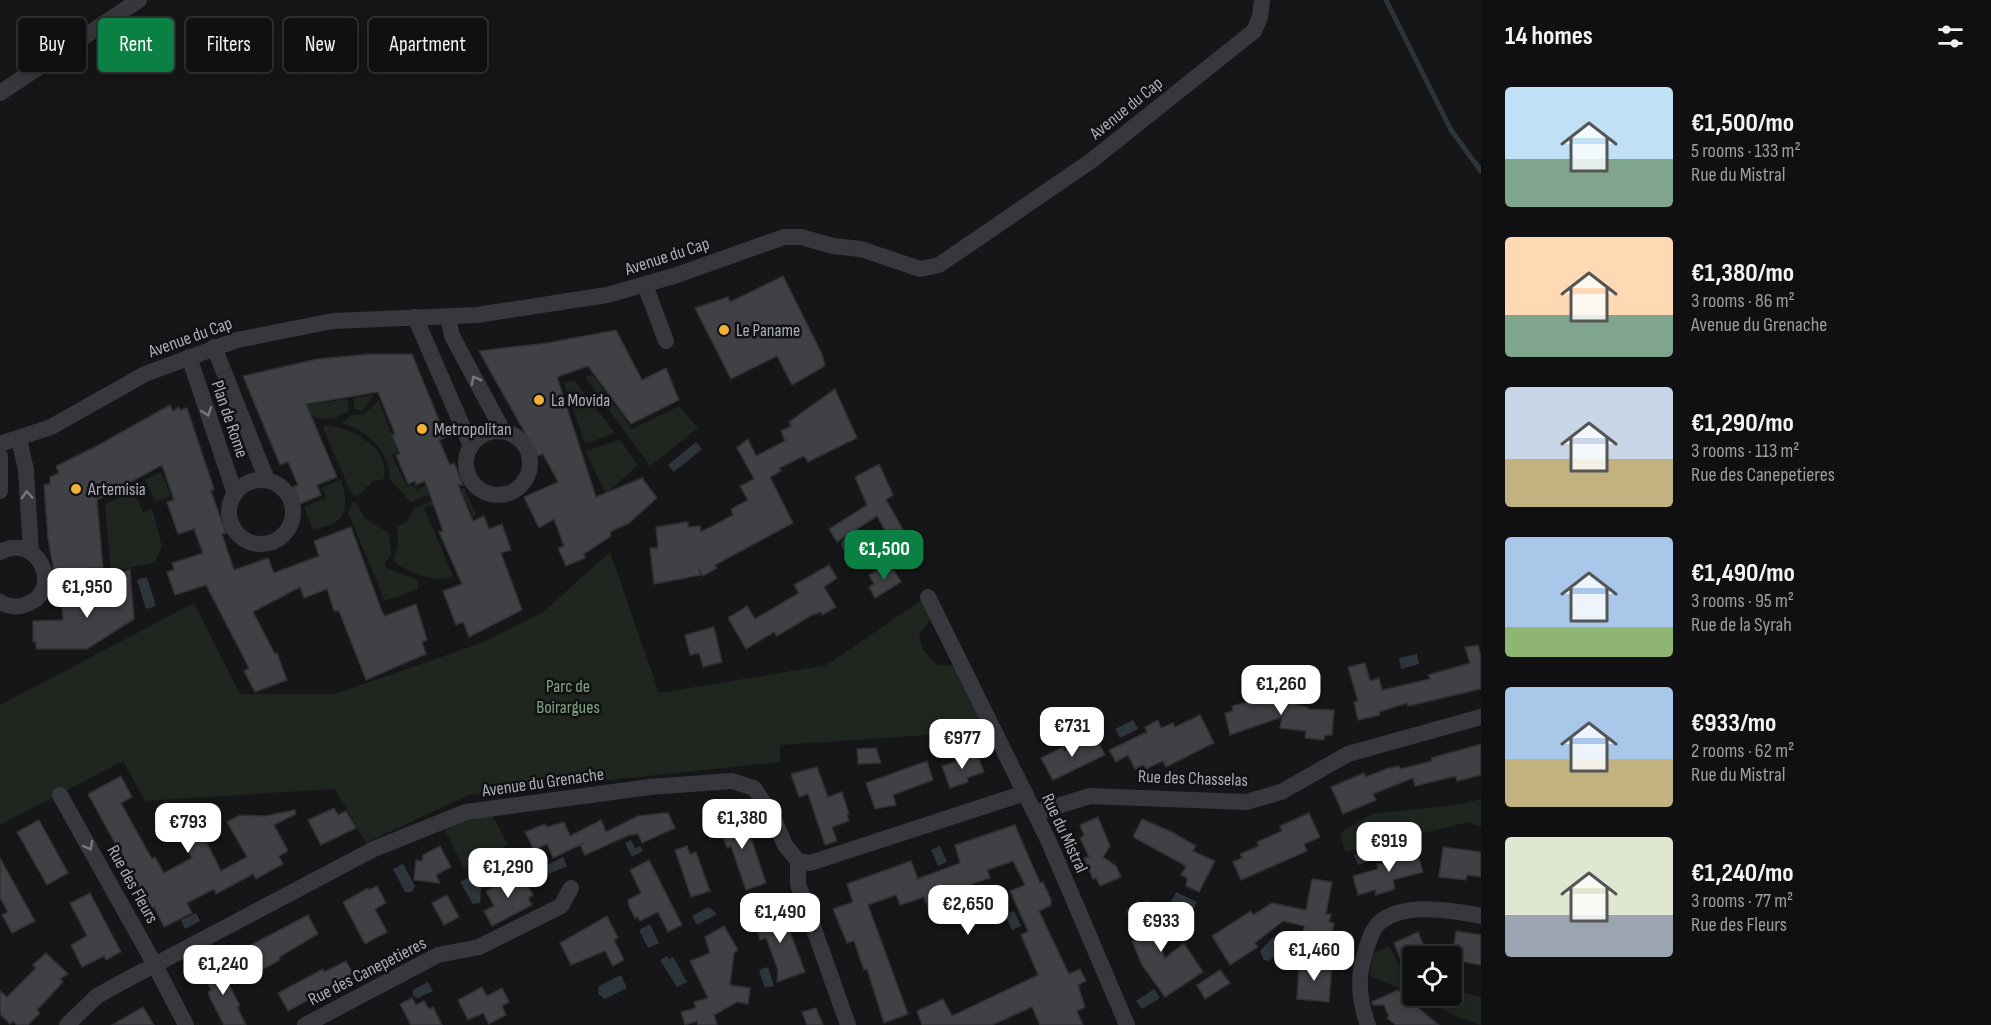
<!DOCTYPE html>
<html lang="en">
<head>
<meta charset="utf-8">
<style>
	:root { --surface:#101012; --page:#19191b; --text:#f1f3f6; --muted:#9c9d9f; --line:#303032; --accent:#0b8043 }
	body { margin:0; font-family:"Sofia Sans Condensed",sans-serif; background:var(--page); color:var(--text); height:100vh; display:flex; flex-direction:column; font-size:22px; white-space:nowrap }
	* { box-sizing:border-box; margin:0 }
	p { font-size:20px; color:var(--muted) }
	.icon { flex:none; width:33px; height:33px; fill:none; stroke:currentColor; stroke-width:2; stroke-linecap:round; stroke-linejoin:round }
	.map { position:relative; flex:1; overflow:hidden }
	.panel { display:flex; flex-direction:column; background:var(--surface); width:510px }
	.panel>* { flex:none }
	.hud { position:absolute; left:18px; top:18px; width:570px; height:54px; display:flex; gap:12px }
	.fabs { position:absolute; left:1402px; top:946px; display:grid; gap:12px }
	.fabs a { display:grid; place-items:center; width:60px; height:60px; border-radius:6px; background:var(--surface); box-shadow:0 3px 15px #0003,0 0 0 2px var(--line); font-size:30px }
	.price { position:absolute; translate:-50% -51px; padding:0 14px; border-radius:12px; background:#fff; color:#222; font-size:20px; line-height:39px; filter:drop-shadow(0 2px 3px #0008) }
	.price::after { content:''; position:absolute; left:50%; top:36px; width:18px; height:14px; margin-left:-9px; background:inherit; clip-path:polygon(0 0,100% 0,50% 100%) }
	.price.active { background:var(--accent); color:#fff }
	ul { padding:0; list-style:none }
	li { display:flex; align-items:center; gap:18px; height:150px; padding:0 24px }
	li span { display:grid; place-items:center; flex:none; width:168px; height:120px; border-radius:6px; color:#555 }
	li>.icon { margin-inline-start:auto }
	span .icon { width:72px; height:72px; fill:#fffc; stroke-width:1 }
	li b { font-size:26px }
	h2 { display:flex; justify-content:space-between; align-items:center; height:72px; padding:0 24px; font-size:26px }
	.chip { padding:0 21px; border-radius:6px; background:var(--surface); box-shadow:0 3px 15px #0003,0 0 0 2px var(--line); font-size:21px; line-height:54px }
	.chip.active { background:var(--accent); color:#fff }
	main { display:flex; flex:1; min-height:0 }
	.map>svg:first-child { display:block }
</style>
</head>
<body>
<main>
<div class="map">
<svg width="1481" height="1025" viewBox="0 0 1481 1025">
	<rect width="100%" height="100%" fill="#161618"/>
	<g fill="#1e261f">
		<polygon points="592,374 632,429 679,406 698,428 650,466 585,377"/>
		<polygon points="574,380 615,433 585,444 564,383"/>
		<polygon points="374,395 363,410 355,410 353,398"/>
		<path d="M347,399L349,410C332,423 315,423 302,406Z"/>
		<path d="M379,400L398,452L392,455L407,487L413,485L417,490L426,485L438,491L411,502L390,480C389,450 368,431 342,423L351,415H363Z"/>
		<path d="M326,425C351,428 393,448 383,480L373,481L357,496L352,495L323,428Z"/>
		<polygon points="620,440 638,465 606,494 585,451"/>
		<polygon points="161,472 171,496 155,501 145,480"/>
		<path d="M341,479C346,494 350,516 332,524C326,527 319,527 313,530L304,507L327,498L322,488Z"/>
		<polygon points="142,487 145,494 137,498 143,513 152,508 162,547 155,562 111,572 105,504"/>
		<path d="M464,488L476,515L473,516L464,496L424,508L453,576C433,584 416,573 397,565L394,560L398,543L397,526L407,522L413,509Z"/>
		<polygon points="353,502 357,504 364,518 389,533 391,556 385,562 385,567 418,580 418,589 385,601 348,513"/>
		<polygon points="610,552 659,693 827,665 923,599 932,617 919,634 923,650 937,665 955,666 987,731 780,745 780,762 468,795 366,843 335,789 145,801 123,761 0,825 0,705 194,603 240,694 335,694 481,643 543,612"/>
		<polygon points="1481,799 1481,827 1469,822 1345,852 1340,833 1372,814 1462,804"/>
		<polygon points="470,816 493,816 508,845 464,869 445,830"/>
		<polygon points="1389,946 1405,975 1413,977 1413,994 1370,976 1373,954"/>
		<polygon points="1452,989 1481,997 1481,1025 1457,1017 1418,996 1452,996"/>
	</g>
	<g fill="#2c353c">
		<polygon points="696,442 702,449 674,472 668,465"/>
		<polygon points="846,539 860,558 851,563 841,546 842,541"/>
		<polygon points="147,577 156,606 146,609 137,580"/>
		<polygon points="1417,654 1419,664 1401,669 1399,658"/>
		<polygon points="1133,720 1138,729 1120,738 1115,729"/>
		<polygon points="631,840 635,848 640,846 643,851 632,857 625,843"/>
		<polygon points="940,846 947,862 938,866 931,850"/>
		<polygon points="1371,850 1374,859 1358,865 1354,855"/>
		<polygon points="563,857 567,866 549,874 545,866"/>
		<polygon points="403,864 415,886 412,892 405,892 393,869"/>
		<path d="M484,870L489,882C477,888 482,895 480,903L473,904L460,882Z"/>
		<polygon points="1176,892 1197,902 1192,912 1171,902"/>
		<polygon points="709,907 717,914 697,925 692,916"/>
		<polygon points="1014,911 1021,926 1012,930 1005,915"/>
		<polygon points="196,913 200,921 185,929 181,920"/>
		<polygon points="650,924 659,943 648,948 639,930"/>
		<polygon points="1277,937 1283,944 1281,951 1269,961 1264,960 1260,951 1272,938"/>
		<polygon points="667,956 669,959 673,957 687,982 677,987 660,960"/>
		<polygon points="768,967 774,986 765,988 759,970"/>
		<polygon points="621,975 627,988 605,999 598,994 599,986"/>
		<polygon points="428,982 433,991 418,998 413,996 413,990"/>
		<polygon points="1154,989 1160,998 1142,1009 1136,1001"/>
	</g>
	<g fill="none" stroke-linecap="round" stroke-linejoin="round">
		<polyline stroke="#2c353c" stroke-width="5" points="1386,0 1451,130 1481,171"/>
	</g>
	<g fill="#404145" stroke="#303034" stroke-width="1.5">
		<polygon points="783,276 822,354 825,366 792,385 777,356 731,379 695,308 728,297 730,302"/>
		<polygon points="616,330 642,380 666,368 679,400 631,424 588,366 557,377 596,497 642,478 657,498 629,523 610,532 611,536 584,554 585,558 566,566 558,548 564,546 554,519 539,528 524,497 558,482 543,454 538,456 479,351 547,343"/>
		<polygon points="371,354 412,354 446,437 439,440 450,465 454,463 463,485 458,485 473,521 484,516 489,529 502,524 511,550 501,553 522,610 469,637 463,622 456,625 443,591 462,584 439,532 443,531 425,481 416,485 415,481 408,484 396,455 400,454 392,435 395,434 378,392 306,404 337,477 317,485 321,495 300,504 293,487 298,485 288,462 280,465 243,376 317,359"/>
		<polygon points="835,389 857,438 808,462 804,456 779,468 781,471 770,477 793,523 715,565 717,568 703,576 699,569 701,575 654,584 650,548 658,548 656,527 688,522 688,527 700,526 701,532 733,515 731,509 748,500 740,486 754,479 737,448 748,439 756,456 785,441 781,431 791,426 789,422"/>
		<polygon points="170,405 173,411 179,407 180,410 187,408 214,489 211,491 226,533 222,534 234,570 268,558 274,573 319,556 314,541 351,527 382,612 385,616 416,604 427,640 422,642 426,654 366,680 339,611 334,611 327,589 304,598 300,587 253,612 275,654 277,653 287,680 255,692 244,671 249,668 206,585 175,595 167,572 174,570 172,563 203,553 194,529 178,534 167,502 174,500 162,465 97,500 103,568 54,571 48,539 44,485 50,484 50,477 59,473 56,466 95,447"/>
		<polygon points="879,464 893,495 886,500 912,545 898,554 877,516 837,542 829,529 867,505 855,477"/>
		<polygon points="890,564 901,582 875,598 869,587 874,584 869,575"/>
		<polygon points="829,565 837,578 824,587 836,607 822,615 821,612 812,615 777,636 774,632 746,649 728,618 747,606 755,619 799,593 794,585"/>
		<polygon points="130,569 134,619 87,649 36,649 36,642 33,642 33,621 63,620 61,597 116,593 115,577"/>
		<polygon points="714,627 722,662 703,667 699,653 690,655 685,635"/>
		<polygon points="1478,645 1481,656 1481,689 1408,706 1407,703 1379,712 1380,715 1358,720 1354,702 1358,701 1348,667 1365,663 1370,681 1379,678 1382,690 1430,679 1428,675 1470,663 1465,647"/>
		<polygon points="1280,694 1298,696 1298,705 1308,707 1308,709 1334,710 1332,735 1325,735 1324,740 1305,738 1306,731 1280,728 1282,717 1230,735 1225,713 1233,711 1232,706"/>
		<polygon points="1200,715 1214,743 1166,767 1163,761 1146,769 1144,765 1135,769 1128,755 1116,762 1109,750 1147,732 1145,727 1158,720 1161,728 1173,723 1175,727"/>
		<polygon points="1095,736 1105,755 1053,780 1041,758 1063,747 1065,751"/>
		<polygon points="1481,744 1481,775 1457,781 1456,776 1415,786 1413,778 1373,794 1376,800 1343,814 1331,787 1364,773 1366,777 1386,769 1399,766 1400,769 1432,761 1431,758"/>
		<polygon points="876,748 881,763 858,764 857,749"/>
		<polygon points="977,754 984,772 967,778 968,782 950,788 942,766"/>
		<polygon points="927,761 933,780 893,795 896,805 875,809 866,783"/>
		<polygon points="817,767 828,797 842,792 849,814 847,815 849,821 832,827 837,841 825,845 808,794 799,797 791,774"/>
		<polygon points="121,776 132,797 121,803 152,859 155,857 164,873 192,858 176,831 202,818 208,830 202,833 221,871 247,857 227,822 240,815 265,816 295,810 296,814 274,825 288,851 279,856 283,864 256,879 253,874 216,894 214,889 187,903 192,913 164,927 154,907 151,909 88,794"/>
		<polygon points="334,808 338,815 346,811 356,828 321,845 308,820"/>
		<polygon points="732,811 736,823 745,820 766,883 746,890 731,846 727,848 716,817"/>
		<polygon points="663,813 668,813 675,828 642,843 638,834 629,835 585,855 580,845 584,843 553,858 547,844 534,850 525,832 545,824 547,827 564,822 570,836 601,820 606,832 638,816"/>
		<polygon points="1309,813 1320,837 1304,844 1307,851 1241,880 1233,862 1242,858 1240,854 1259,846 1257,842 1282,831 1280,826"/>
		<polygon points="1098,817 1110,846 1103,857 1116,866 1121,877 1100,886 1096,878 1093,879 1084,858 1089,857 1080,838 1084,836 1080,825"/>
		<polygon points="1142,819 1172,832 1196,846 1193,851 1215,861 1199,892 1186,886 1187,878 1181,875 1186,866 1133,837"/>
		<polygon points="39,820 68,873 47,885 17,832"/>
		<polygon points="1015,825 1040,883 1043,882 1051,900 1051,905 1039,911 1069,974 1080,969 1086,981 1078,985 1085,1007 1077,1011 1083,1025 1040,1025 1032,1007 992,1025 922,1025 917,1011 943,999 952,1016 1038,975 1021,935 1028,931 1010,891 1025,885 1013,861 987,870 990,878 951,891 955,904 942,908 941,903 928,908 924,897 900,905 896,895 868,905 908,1014 884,1023 867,969 864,970 854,941 847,943 833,909 853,902 847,884 911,861 918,879 925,876 960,863 955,845"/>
		<polygon points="440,846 451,867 436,875 440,883 414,880 416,860 422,861 423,855"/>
		<polygon points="687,846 690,854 696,852 710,891 691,897 675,850"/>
		<polygon points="1443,847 1481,852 1481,877 1467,875 1466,880 1439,877"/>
		<polygon points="1416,848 1423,872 1393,880 1395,889 1376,895 1375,890 1358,895 1353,876 1378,869 1377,864 1388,862 1386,856"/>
		<polygon points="0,858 35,921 12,933 2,915 8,912 0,898"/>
		<polygon points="649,860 682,925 668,932 658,912 640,921 638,917 635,918 629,906 628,900 641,893 630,870"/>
		<polygon points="521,873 533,895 528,898 532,905 492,926 484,911 494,906 486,891"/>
		<polygon points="1312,879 1332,882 1326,914 1331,914 1329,922 1334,923 1330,944 1302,939 1304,926 1283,921 1255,943 1258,947 1230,965 1212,936 1251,911 1253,915 1272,903 1306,910"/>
		<polygon points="377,886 386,903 375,909 387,932 365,944 343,902 368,888 369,890"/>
		<polygon points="90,893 121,952 106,960 104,956 82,967 71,945 87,936 70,903"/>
		<polygon points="447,895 459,917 444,925 432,903"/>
		<polygon points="1148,901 1160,929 1154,932 1165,958 1184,943 1203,972 1165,997 1142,965 1132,941 1136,939 1127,910"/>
		<polygon points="777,906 786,930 789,929 805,972 777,982 778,970 766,938 760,940 755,924 760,922 758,913"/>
		<polygon points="308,915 318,934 279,957 280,960 258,972 246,951 253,948 251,945"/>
		<polygon points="607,916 618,938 614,940 624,960 613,966 605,951 571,965 560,943"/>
		<polygon points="724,926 738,950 734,953 730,985 750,988 748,1004 737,1002 714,1015 717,1025 698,1025 697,1021 685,1025 681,1012 696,1008 694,1002 708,998 690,961 710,953 705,937"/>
		<polygon points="1456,931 1481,935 1481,965 1452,960"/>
		<polygon points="1418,932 1427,953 1413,957 1413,960 1403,965 1394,943"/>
		<polygon points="46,953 68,974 60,979 63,982 37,1010 40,1013 28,1025 17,1025 13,1021 10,1024 0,1014 0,991 7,997 36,968 33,965"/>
		<polygon points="346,961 354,975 288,1011 278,993 323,969 324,972"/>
		<polygon points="218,963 240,1006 237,1007 246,1025 224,1025 210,998 208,992 211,990 201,971"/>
		<polygon points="1299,963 1332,965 1329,1002 1297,999"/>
		<polygon points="1220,970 1230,983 1205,999 1197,985"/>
		<polygon points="482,987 487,996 502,988 509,1002 502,1006 506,1015 489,1024 483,1013 468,1020 458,1000"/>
		<polygon points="1398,990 1405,997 1439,1025 1396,1025 1387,1018 1389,1016 1384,1005 1373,1005 1372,1002"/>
		<polygon points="412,998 416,1005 424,1001 429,1009 433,1007 442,1025 411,1025 400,1004"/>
		<polygon points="143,1007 154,1025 112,1025"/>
		<polygon points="816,1008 823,1025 807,1025 802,1012"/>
	</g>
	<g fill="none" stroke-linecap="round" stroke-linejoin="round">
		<g stroke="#37383d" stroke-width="16">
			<polyline points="0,93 139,0"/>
			<polyline points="645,285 666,341"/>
			<polyline points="415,317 471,446"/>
			<polyline points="448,317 452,336 503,431"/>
			<polyline points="214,347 267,480"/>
			<polyline points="189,357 235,494"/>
			<circle cx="498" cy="463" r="32"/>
			<polyline points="19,439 26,470 31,551"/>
			<polyline points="0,444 51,427 145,374 237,340 333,321 477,315 607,295 674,276 784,237 801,237 833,246 861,249 920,269 939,265 1091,161 1254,31 1260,17 1262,0"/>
			<polyline points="0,456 0,491"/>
			<circle cx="261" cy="512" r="32"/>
			<path d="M0,552C37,532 65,589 27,604C18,608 8,607 0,602"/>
			<polyline points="928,597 1049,842 1127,1025"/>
			<polyline points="60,795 150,956 186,1025"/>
			<polyline points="1035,813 1090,796 1246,802 1281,792 1348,754 1481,717"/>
			<polyline points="798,861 798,884 848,1025"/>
			<polyline points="67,1025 97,996 126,980 374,849 466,812 650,787 732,781 754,788 773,817 785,845 798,861 810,863 1025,793"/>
			<polyline points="305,1025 438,955 479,947 561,906 571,888"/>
			<path d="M1368,1025C1360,1004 1357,979 1364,957C1367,946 1370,933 1378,924C1401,901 1453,910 1481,916"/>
		</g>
	</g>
	<defs><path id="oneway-chevron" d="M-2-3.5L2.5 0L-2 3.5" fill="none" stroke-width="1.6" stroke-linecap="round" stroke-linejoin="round" transform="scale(1.5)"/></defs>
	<g stroke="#757881">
		<use href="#oneway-chevron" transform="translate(475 380) rotate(-118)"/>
		<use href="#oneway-chevron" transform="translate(207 412) rotate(71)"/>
		<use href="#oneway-chevron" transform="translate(27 495) rotate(-93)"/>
		<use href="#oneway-chevron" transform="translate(89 846) rotate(61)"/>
	</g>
	<g fill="#f2b134" stroke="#111113" stroke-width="2">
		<circle cx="724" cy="330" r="6"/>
		<circle cx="539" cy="400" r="6"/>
		<circle cx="422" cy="429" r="6"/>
		<circle cx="76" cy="489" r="6"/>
	</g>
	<g text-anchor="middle" stroke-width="5" stroke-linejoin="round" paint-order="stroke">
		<g font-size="18" fill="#a8adb8" stroke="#111113">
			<text transform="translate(1126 108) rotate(-39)" y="6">Avenue du Cap</text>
			<text transform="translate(667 256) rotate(-18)" y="6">Avenue du Cap</text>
			<text transform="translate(190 337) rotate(-20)" y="6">Avenue du Cap</text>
			<text transform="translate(230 419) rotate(71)" y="6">Plan de Rome</text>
			<text transform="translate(1193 778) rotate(2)" y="6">Rue des Chasselas</text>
			<text transform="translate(543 782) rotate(-8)" y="6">Avenue du Grenache</text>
			<text transform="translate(1065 833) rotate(65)" y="6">Rue du Mistral</text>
			<text transform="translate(133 884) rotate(61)" y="6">Rue des Fleurs</text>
			<text transform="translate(367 971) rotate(-27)" y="6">Rue des Canepetieres</text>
		</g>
		<g font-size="18" fill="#a8adb8" stroke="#111113" text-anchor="start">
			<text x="736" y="336">Le Paname</text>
			<text x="551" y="406">La Movida</text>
			<text x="434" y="435">Metropolitan</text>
			<text x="88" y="495">Artemisia</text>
		</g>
		<g font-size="18" fill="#7fa381" stroke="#111113">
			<text x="568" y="692">Parc de<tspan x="568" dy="21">Boirargues</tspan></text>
		</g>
	</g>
</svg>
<div class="fabs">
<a><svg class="icon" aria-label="locate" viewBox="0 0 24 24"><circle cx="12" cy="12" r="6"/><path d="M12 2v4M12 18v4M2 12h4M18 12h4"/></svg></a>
</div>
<b class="price active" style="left:884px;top:581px">€1,500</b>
<b class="price" style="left:87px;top:619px">€1,950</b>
<b class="price" style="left:1281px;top:716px">€1,260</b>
<b class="price" style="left:1072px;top:758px">€731</b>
<b class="price" style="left:962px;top:770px">€977</b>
<b class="price" style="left:742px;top:850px">€1,380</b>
<b class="price" style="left:188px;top:854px">€793</b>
<b class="price" style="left:1389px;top:873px">€919</b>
<b class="price" style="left:508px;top:899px">€1,290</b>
<b class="price" style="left:968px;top:936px">€2,650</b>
<b class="price" style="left:780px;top:944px">€1,490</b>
<b class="price" style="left:1161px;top:953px">€933</b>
<b class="price" style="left:1314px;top:982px">€1,460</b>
<b class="price" style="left:223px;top:996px">€1,240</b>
<div class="hud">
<a class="chip">Buy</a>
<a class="chip active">Rent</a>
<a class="chip">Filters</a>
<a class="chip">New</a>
<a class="chip">Apartment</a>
</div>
</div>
<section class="panel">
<h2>14 homes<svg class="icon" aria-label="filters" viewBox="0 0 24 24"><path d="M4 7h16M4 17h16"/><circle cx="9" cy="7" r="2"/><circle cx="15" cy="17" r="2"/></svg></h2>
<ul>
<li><span style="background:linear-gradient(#bfe0f5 60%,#7fa58c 0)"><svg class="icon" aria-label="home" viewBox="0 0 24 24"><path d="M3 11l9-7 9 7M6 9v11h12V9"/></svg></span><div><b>€1,500/mo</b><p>5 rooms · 133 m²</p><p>Rue du Mistral</p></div></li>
<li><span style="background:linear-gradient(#ffd9b3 65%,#7fa58c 0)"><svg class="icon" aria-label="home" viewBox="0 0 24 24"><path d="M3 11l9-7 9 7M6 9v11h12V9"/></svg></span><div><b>€1,380/mo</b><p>3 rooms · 86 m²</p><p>Avenue du Grenache</p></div></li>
<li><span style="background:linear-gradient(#c9d6e8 60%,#c2b280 0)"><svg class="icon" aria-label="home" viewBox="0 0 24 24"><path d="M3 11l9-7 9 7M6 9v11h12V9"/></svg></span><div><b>€1,290/mo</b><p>3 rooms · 113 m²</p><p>Rue des Canepetieres</p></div></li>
<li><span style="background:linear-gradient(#a9c7e8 75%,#8fb573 0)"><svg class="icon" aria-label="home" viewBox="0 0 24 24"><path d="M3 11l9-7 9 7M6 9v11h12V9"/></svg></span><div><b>€1,490/mo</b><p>3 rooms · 95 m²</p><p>Rue de la Syrah</p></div></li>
<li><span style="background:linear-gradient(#a9c7e8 60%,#c2b280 0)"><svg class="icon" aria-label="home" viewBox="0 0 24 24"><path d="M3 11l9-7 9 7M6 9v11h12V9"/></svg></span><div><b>€933/mo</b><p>2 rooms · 62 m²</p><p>Rue du Mistral</p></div></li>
<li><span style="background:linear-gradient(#dfe7d0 65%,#9aa5b1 0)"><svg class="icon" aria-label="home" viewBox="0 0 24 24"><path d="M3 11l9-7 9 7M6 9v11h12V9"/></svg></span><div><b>€1,240/mo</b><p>3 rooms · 77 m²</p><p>Rue des Fleurs</p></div></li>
</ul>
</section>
</main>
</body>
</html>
